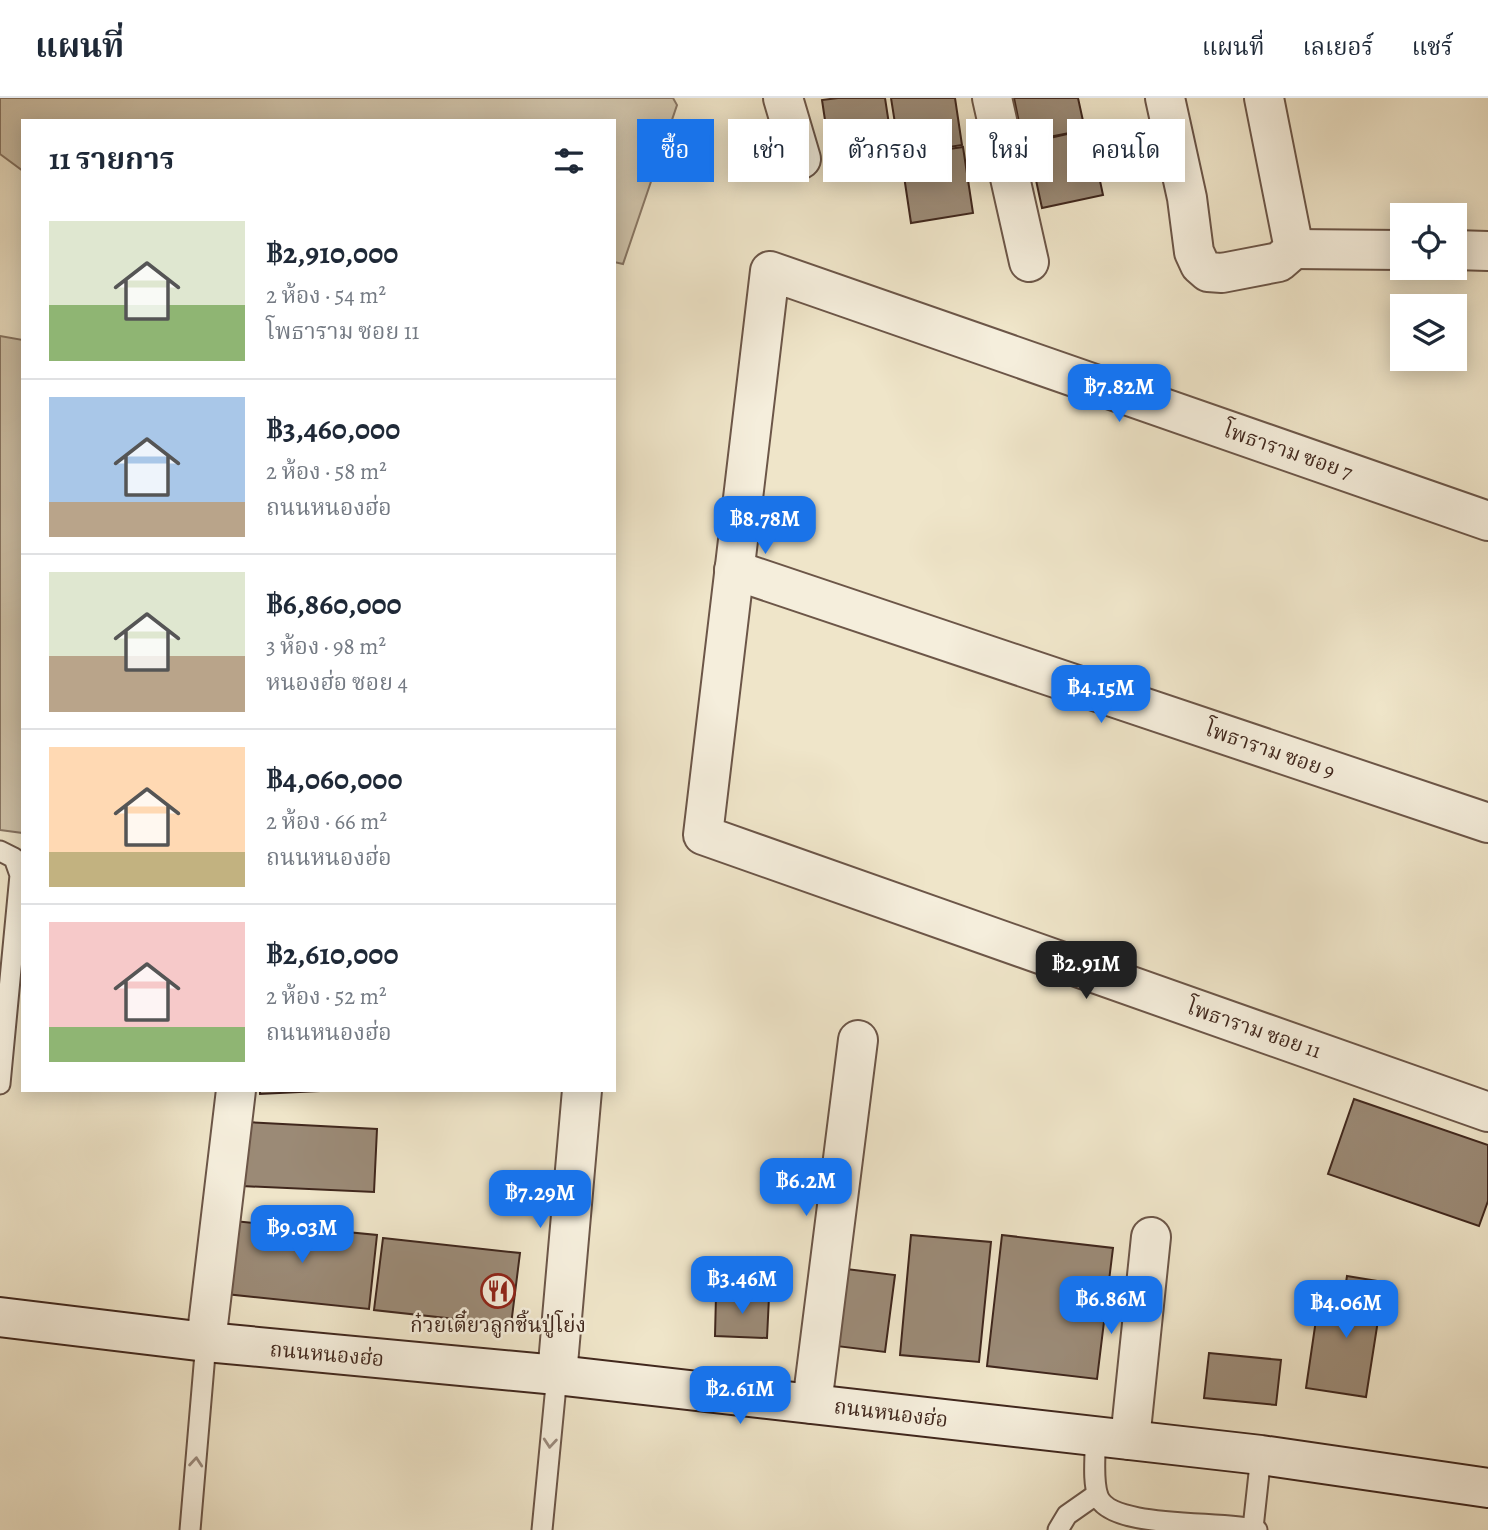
<!DOCTYPE html>
<html lang="th">
<head>
<meta charset="utf-8">
<style>
	:root { --surface:#fff; --page:#f2f2f3; --text:#1f2937; --muted:#747a83; --line:#e0e1e3; --accent:#1a73e8 }
	body { margin:0; font-family:Alegreya,"Noto Serif Thai",serif; background:var(--page); color:var(--text); height:100vh; display:flex; flex-direction:column; font-size:26px; white-space:nowrap }
	* { box-sizing:border-box; margin:0 }
	p { font-size:23px; color:var(--muted) }
	.icon { flex:none; width:38px; height:38px; fill:none; stroke:currentColor; stroke-width:2; stroke-linecap:round; stroke-linejoin:round }
	.map { position:relative; flex:1; overflow:hidden }
	.drawer { position:absolute; left:21px; top:21px; width:595px; height:973px; display:flex; flex-direction:column; background:var(--surface); border-radius:0px; box-shadow:0 4px 18px #0003 }
	.drawer>* { flex:none }
	.hud { position:absolute; left:637px; top:21px; width:665px; height:63px; display:flex; gap:14px }
	.tools { position:absolute; left:1390px; top:105px; display:grid; gap:14px }
	.tools a { display:grid; place-items:center; width:77px; height:77px; border-radius:0px; background:var(--surface); box-shadow:0 4px 18px #0003; font-size:35px }
	.price { position:absolute; translate:-50% -60px; padding:0 16px; border-radius:14px; background:var(--accent); color:#fff; font-size:23px; line-height:46px; filter:drop-shadow(0 2px 4px #0008) }
	.price::after { content:''; position:absolute; left:50%; top:42px; width:21px; height:16px; margin-left:-10px; background:inherit; clip-path:polygon(0 0,100% 0,50% 100%) }
	.price.active { background:#222; color:#fff }
	ul { padding:0; list-style:none }
	li { display:flex; align-items:center; gap:21px; height:175px; padding:0 28px }
	li+li { border-top:2px solid var(--line) }
	li span { display:grid; place-items:center; flex:none; width:196px; height:140px; border-radius:0px; color:#555 }
	li>.icon { margin-inline-start:auto }
	span .icon { width:84px; height:84px; fill:#fffc; stroke-width:1 }
	li b { font-size:30px }
	h2 { display:flex; justify-content:space-between; align-items:center; height:84px; padding:0 28px; font-size:30px }
	.pill { padding:0 24px; border-radius:0px; background:var(--surface); box-shadow:0 4px 18px #0003; font-size:24px; line-height:63px }
	.pill.active { background:var(--accent); color:#fff }
	header { display:flex; align-items:center; gap:42px; box-sizing:border-box; height:98px; padding:0 35px; background:var(--surface); border-bottom:2px solid var(--line) }
	header strong { font-size:33px }
	nav { display:flex; gap:38px; margin-inline-start:auto; font-size:24px }
	.map>svg:first-child { display:block }
</style>
</head>
<body>
<header>
<strong>แผนที่</strong>
<nav><a>แผนที่</a><a>เลเยอร์</a><a>แชร์</a></nav>
</header>
<div class="map">
<svg width="1488" height="1432" viewBox="0 0 1488 1432">
	<rect width="100%" height="100%" fill="#efe5c9"/>
	<filter id="stains"><feTurbulence type="fractalNoise" baseFrequency=".00286" numOctaves="4"/><feColorMatrix values="0 0 0 0 .2 0 0 0 0 .09 0 0 0 0 .02 0 0 0 .5 -.17"/></filter>
	<radialGradient id="worn" r=".72"><stop offset=".6" stop-color="#630" stop-opacity="0"/><stop offset="1" stop-color="#630" stop-opacity=".3"/></radialGradient>
	<g fill="#d1c5ac" stroke="#887664" stroke-width="2">
		<polygon points="0,0 673,0 677,7 623,166 614,164 614,23 23,23 23,73 0,56"/>
		<polygon points="0,238 23,242 23,735 0,732"/>
	</g>
	<g fill="#9b8a76" stroke="#40271d" stroke-width="2">
		<polygon points="838,0 885,0 894,59 832,69 822,2"/>
		<polygon points="891,0 955,0 962,47 900,57"/>
		<polygon points="1014,0 1078,0 1085,32 1023,44"/>
		<polygon points="1089,31 1103,97 1042,110 1028,45"/>
		<polygon points="963,49 973,115 911,125 901,58"/>
		<polygon points="260,992 341,992 260,996"/>
		<polygon points="1354,1001 1488,1047 1488,1103 1479,1128 1328,1076"/>
		<polygon points="245,1024 377,1031 374,1094 242,1088"/>
		<polygon points="234,1123 377,1137 369,1211 226,1196"/>
		<polygon points="911,1137 991,1144 979,1264 900,1257"/>
		<polygon points="1002,1137 1113,1150 1097,1281 987,1268"/>
		<polygon points="383,1140 520,1155 511,1227 374,1212"/>
		<polygon points="838,1170 895,1177 885,1254 828,1247"/>
		<polygon points="1347,1178 1384,1184 1366,1299 1306,1290 1318,1208 1342,1211"/>
		<polygon points="716,1197 769,1199 767,1240 715,1238"/>
		<polygon points="1209,1255 1281,1262 1276,1307 1204,1300"/>
	</g>
	<g fill="none" stroke-linecap="round" stroke-linejoin="round">
		<g stroke="#6c5648" stroke-width="23">
			<g id="service">
				<polyline points="0,753 14,760 20,777 0,986"/>
				<path d="M1095,1339C1096,1357 1092,1381 1098,1398C1110,1432 1225,1422 1257,1432"/>
				<polyline points="1253,1430 1261,1357"/>
				<polyline points="190,1432 206,1244"/>
				<polyline points="542,1432 557,1277"/>
				<polyline points="1058,1432 1067,1417 1097,1396"/>
			</g>
		</g>
		<g stroke="#6c5648" stroke-width="42">
			<g id="minor">
				<polyline points="783,0 801,61"/>
				<polyline points="992,0 1029,164"/>
				<polyline points="1165,0 1187,100 1194,154 1200,167 1208,174 1222,175 1279,164 1294,151 1264,0"/>
				<polyline points="1294,151 1402,152"/>
				<polyline points="1454,152 1488,153"/>
				<polyline points="1488,423 770,173 703,737 1488,1014"/>
				<polyline points="734,472 1488,725"/>
				<polyline points="206,1244 236,992"/>
				<polyline points="557,1277 582,992"/>
				<polyline points="812,1306 858,942"/>
				<polyline points="1130,1342 1151,1139"/>
			</g>
		</g>
		<g stroke="#40271d" stroke-width="42">
			<polyline id="secondary" points="0,1219 206,1244 557,1277 1261,1357 1488,1390"/>
		</g>
		<use href="#service" stroke="#f5eedc" stroke-width="19"/>
		<use href="#minor" stroke="#f5eedc" stroke-width="38"/>
		<use href="#secondary" stroke="#f5eedc" stroke-width="38"/>
	</g>
	<defs><path id="oneway-chevron" d="M-2-3.5L2.5 0L-2 3.5" fill="none" stroke-width="1.6" stroke-linecap="round" stroke-linejoin="round" transform="scale(1.75)"/></defs>
	<g stroke="#9a8a7c">
		<use href="#oneway-chevron" transform="translate(550 1345) rotate(95)"/>
		<use href="#oneway-chevron" transform="translate(196 1364) rotate(-85)"/>
	</g>
	<defs>
		<g id="restaurant-ring" transform="scale(1.75)"><circle r="9.5" fill="#f5eedc" stroke="#8f2418" stroke-width="1.5"/><path d="M-5-6h1v4h1v-4h1v4h1v-4h1v5L-1.5 .5V6h-2V.5L-5-1ZM5-6V6H3V1.5H1.5Q1.5-4 5-6Z" fill="#8f2418"/></g>
	</defs>
	<g fill-rule="evenodd">
		<use href="#restaurant-ring" x="498" y="1193"/>
	</g>
	<g text-anchor="middle" stroke-width="5" stroke-linejoin="round" paint-order="stroke">
		<g font-size="21" fill="#40271d" stroke="#f5eedc">
			<text transform="translate(1288 353) rotate(19)" y="7">โพธาราม ซอย 7</text>
			<text transform="translate(1270 652) rotate(19)" y="7">โพธาราม ซอย 9</text>
			<text transform="translate(1254 931) rotate(19)" y="7">โพธาราม ซอย 11</text>
			<text transform="translate(327 1256) rotate(5)" y="7">ถนนหนองฮ่อ</text>
			<text transform="translate(891 1315) rotate(7)" y="7">ถนนหนองฮ่อ</text>
		</g>
		<g font-size="21" fill="#40271d" stroke="#f5eedc">
			<text x="498" y="1234">ก๋วยเตี๋ยวลูกชิ้นปู่โย่ง</text>
		</g>
	</g>
	<rect width="100%" height="100%" filter="url(#stains)"/>
	<rect width="100%" height="100%" fill="url(#worn)"/>
</svg>
<div class="tools">
<a><svg class="icon" aria-label="locate" viewBox="0 0 24 24"><circle cx="12" cy="12" r="6"/><path d="M12 2v4M12 18v4M2 12h4M18 12h4"/></svg></a>
<a><svg class="icon" aria-label="layers" viewBox="0 0 24 24"><path d="M12 4l9 5-9 5-9-5zM3 14l9 5 9-5"/></svg></a>
</div>
<b class="price" style="left:1119px;top:326px">฿7.82M</b>
<b class="price" style="left:765px;top:458px">฿8.78M</b>
<b class="price" style="left:1101px;top:627px">฿4.15M</b>
<b class="price active" style="left:1086px;top:903px">฿2.91M</b>
<b class="price" style="left:806px;top:1120px">฿6.2M</b>
<b class="price" style="left:540px;top:1132px">฿7.29M</b>
<b class="price" style="left:302px;top:1167px">฿9.03M</b>
<b class="price" style="left:742px;top:1218px">฿3.46M</b>
<b class="price" style="left:1111px;top:1238px">฿6.86M</b>
<b class="price" style="left:1346px;top:1242px">฿4.06M</b>
<b class="price" style="left:740px;top:1328px">฿2.61M</b>
<div class="hud">
<a class="pill active">ซื้อ</a>
<a class="pill">เช่า</a>
<a class="pill">ตัวกรอง</a>
<a class="pill">ใหม่</a>
<a class="pill">คอนโด</a>
</div>
<section class="drawer">
<h2>11 รายการ<svg class="icon" aria-label="filters" viewBox="0 0 24 24"><path d="M4 7h16M4 17h16"/><circle cx="9" cy="7" r="2"/><circle cx="15" cy="17" r="2"/></svg></h2>
<ul>
<li><span style="background:linear-gradient(#dfe7d0 60%,#8fb573 0)"><svg class="icon" aria-label="home" viewBox="0 0 24 24"><path d="M3 11l9-7 9 7M6 9v11h12V9"/></svg></span><div><b>฿2,910,000</b><p>2 ห้อง · 54 m²</p><p>โพธาราม ซอย 11</p></div></li>
<li><span style="background:linear-gradient(#a9c7e8 75%,#b9a48a 0)"><svg class="icon" aria-label="home" viewBox="0 0 24 24"><path d="M3 11l9-7 9 7M6 9v11h12V9"/></svg></span><div><b>฿3,460,000</b><p>2 ห้อง · 58 m²</p><p>ถนนหนองฮ่อ</p></div></li>
<li><span style="background:linear-gradient(#dfe7d0 60%,#b9a48a 0)"><svg class="icon" aria-label="home" viewBox="0 0 24 24"><path d="M3 11l9-7 9 7M6 9v11h12V9"/></svg></span><div><b>฿6,860,000</b><p>3 ห้อง · 98 m²</p><p>หนองฮ่อ ซอย 4</p></div></li>
<li><span style="background:linear-gradient(#ffd9b3 75%,#c2b280 0)"><svg class="icon" aria-label="home" viewBox="0 0 24 24"><path d="M3 11l9-7 9 7M6 9v11h12V9"/></svg></span><div><b>฿4,060,000</b><p>2 ห้อง · 66 m²</p><p>ถนนหนองฮ่อ</p></div></li>
<li><span style="background:linear-gradient(#f6c9c9 75%,#8fb573 0)"><svg class="icon" aria-label="home" viewBox="0 0 24 24"><path d="M3 11l9-7 9 7M6 9v11h12V9"/></svg></span><div><b>฿2,610,000</b><p>2 ห้อง · 52 m²</p><p>ถนนหนองฮ่อ</p></div></li>
</ul>
</section>
</div>
</body>
</html>
